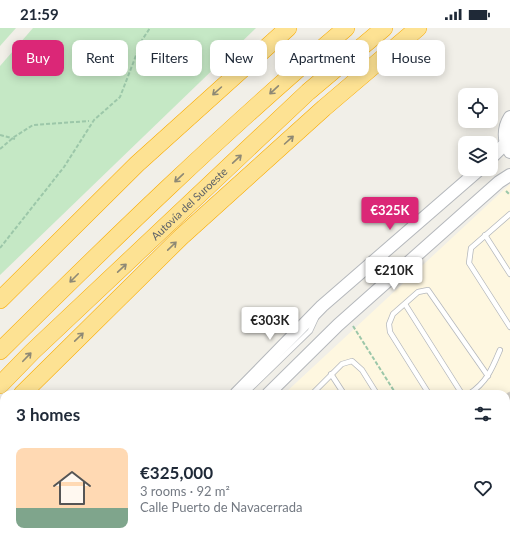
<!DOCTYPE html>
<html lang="en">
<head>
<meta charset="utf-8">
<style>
	:root { --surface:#fff; --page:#f2f2f3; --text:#1f2937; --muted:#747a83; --accent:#db2777 }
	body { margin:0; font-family:Lato,sans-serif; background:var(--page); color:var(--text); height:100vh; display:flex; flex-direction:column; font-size:15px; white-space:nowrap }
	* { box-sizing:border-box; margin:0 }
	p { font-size:13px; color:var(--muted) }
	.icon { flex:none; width:22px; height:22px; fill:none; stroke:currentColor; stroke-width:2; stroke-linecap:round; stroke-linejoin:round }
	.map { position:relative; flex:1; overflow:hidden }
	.drawer { position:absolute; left:0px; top:362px; width:510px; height:156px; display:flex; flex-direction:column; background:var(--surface); border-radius:12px 12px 0 0; box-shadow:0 2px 10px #0003 }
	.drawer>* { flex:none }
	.top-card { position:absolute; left:12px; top:12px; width:486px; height:36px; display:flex; gap:8px }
	.fabs { position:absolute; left:458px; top:60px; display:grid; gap:8px }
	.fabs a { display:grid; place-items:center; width:40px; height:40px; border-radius:8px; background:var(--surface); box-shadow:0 2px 10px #0003; font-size:20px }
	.price { position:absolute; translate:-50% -34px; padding:0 9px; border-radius:4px; background:#fff; color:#222; font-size:13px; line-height:26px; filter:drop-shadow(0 1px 2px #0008) }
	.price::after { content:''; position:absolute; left:50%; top:24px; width:12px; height:9px; margin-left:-6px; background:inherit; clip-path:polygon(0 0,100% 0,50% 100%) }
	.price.on { background:var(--accent); color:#fff }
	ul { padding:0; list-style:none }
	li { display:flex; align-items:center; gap:12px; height:100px; padding:0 16px }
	li span { display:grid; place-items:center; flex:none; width:112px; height:80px; border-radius:8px; color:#555 }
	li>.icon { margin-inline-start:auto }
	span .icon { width:48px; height:48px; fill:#fffc; stroke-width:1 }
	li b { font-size:17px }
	h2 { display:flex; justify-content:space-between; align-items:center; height:48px; padding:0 16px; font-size:17px }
	.pill { padding:0 14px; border-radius:8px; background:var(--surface); box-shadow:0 2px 10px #0003; font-size:14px; line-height:36px }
	.pill.on { background:var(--accent); color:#fff }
	.status { display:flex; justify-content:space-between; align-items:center; height:28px; padding:0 20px; background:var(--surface); direction:ltr }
	.status svg { height:11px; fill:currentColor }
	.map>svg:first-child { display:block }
</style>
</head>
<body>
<div class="status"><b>21:59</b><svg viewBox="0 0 49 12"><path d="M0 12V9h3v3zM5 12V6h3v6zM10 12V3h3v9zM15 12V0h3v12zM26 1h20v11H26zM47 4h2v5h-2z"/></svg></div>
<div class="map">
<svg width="510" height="518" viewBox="0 0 510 518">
	<rect width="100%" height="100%" fill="#f1efe8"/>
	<polygon fill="#fef7e0" points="510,156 510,518 136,518 140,514 506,514 506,366 284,366"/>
	<g fill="#c5e8c5">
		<polygon points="0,0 16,0 0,18"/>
		<polygon points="33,0 256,0 0,247 0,38"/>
	</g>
	<polygon fill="#cccac5" stroke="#d6d1c6" points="510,364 510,518 366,518 367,514 506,514 506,366"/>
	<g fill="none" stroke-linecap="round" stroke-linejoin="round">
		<g stroke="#b5b8bc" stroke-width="6">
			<g id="service">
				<polyline points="510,186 471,220 469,235 510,299"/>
				<polyline points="485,207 510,246"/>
				<polyline points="405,276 462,366"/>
				<polyline points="331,346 344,366"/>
				<polyline points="245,366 310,303 316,290"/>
				<polyline points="312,366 342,336 352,333 362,342 377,366"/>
				<polyline points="429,366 390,304 389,296 393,286 418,264 428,262 488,348"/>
				<path d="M469,366C487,354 492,341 500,322"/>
				<polyline points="211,514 213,518"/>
				<polyline points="173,518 177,514"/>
				<polyline points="217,518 224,514"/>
				<polyline points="270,518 276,514"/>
				<polyline points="321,518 324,516"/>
			</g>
		</g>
		<g stroke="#b5b8bc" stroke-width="14">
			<g id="tertiary">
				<path d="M510,89C503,100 503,113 510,124"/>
				<polyline points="491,130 506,115"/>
				<polyline points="236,366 322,278 480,141"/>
				<polyline points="268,366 338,297 499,154 510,147"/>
				<polyline points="114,518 115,514"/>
				<polyline points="138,518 140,514"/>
			</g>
		</g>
		<g stroke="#f9ab00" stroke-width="18">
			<g id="motorway">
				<polyline points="0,272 137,136 288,0"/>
				<path d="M0,323C112,212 225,102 346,0"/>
				<path id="s1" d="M0,357L32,324L308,64L384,0"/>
				<polyline points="22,366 181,209 324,80 418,0"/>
				<polyline points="0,388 4,384"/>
			</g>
		</g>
		<g stroke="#9cc7a9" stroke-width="2" stroke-dasharray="4 2" stroke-linecap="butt">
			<polyline points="0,107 15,111"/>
			<polyline points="0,121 14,109 33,97 89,93"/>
			<polyline points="506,163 510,167"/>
			<polyline points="0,220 64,139 94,92 120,69 142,12 150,0"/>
			<polyline points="353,298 396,366"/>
		</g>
		<use href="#service" stroke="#fff" stroke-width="4.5"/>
		<use href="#tertiary" stroke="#fff" stroke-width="12"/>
		<use href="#motorway" stroke="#fde293" stroke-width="17"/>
	</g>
	<defs><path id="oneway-shaft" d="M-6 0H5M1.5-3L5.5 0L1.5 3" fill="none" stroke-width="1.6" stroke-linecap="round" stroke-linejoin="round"/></defs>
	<g stroke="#8e8975">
		<use href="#oneway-shaft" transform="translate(274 62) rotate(137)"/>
		<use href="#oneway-shaft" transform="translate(217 63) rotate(138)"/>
		<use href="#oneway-shaft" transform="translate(289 112) rotate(-42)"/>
		<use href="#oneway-shaft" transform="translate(237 131) rotate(-43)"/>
		<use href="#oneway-shaft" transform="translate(179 150) rotate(137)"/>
		<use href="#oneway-shaft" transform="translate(172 218) rotate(-44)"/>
		<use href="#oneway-shaft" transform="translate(122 240) rotate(-43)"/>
		<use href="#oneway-shaft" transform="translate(74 250) rotate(135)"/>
		<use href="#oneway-shaft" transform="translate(79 309) rotate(-44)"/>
		<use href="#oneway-shaft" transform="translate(27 329) rotate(-46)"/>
	</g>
	<g text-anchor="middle" stroke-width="3" stroke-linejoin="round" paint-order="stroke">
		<g font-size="11" fill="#5f6368" stroke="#fff">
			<text dy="4" stroke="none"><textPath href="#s1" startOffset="262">Autovía del Suroeste</textPath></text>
		</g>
	</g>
</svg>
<div class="fabs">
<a><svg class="icon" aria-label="locate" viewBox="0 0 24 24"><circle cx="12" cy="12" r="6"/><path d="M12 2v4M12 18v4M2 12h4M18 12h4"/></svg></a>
<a><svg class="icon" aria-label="layers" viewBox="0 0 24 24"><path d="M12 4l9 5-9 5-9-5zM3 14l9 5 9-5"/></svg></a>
</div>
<b class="price on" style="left:390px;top:203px">€325K</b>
<b class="price" style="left:394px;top:263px">€210K</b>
<b class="price" style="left:270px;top:313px">€303K</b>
<div class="top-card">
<a class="pill on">Buy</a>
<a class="pill">Rent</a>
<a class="pill">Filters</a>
<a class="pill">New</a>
<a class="pill">Apartment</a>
<a class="pill">House</a>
</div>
<section class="drawer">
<h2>3 homes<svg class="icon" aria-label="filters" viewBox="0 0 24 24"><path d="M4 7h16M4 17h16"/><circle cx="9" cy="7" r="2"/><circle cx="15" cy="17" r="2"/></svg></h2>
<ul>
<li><span style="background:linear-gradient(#ffd9b3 75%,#7fa58c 0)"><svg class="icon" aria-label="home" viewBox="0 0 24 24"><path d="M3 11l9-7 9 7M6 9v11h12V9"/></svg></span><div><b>€325,000</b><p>3 rooms · 92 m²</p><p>Calle Puerto de Navacerrada</p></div><svg class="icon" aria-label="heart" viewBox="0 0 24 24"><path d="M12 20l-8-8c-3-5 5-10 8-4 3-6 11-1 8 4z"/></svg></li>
</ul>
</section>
</div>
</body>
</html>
